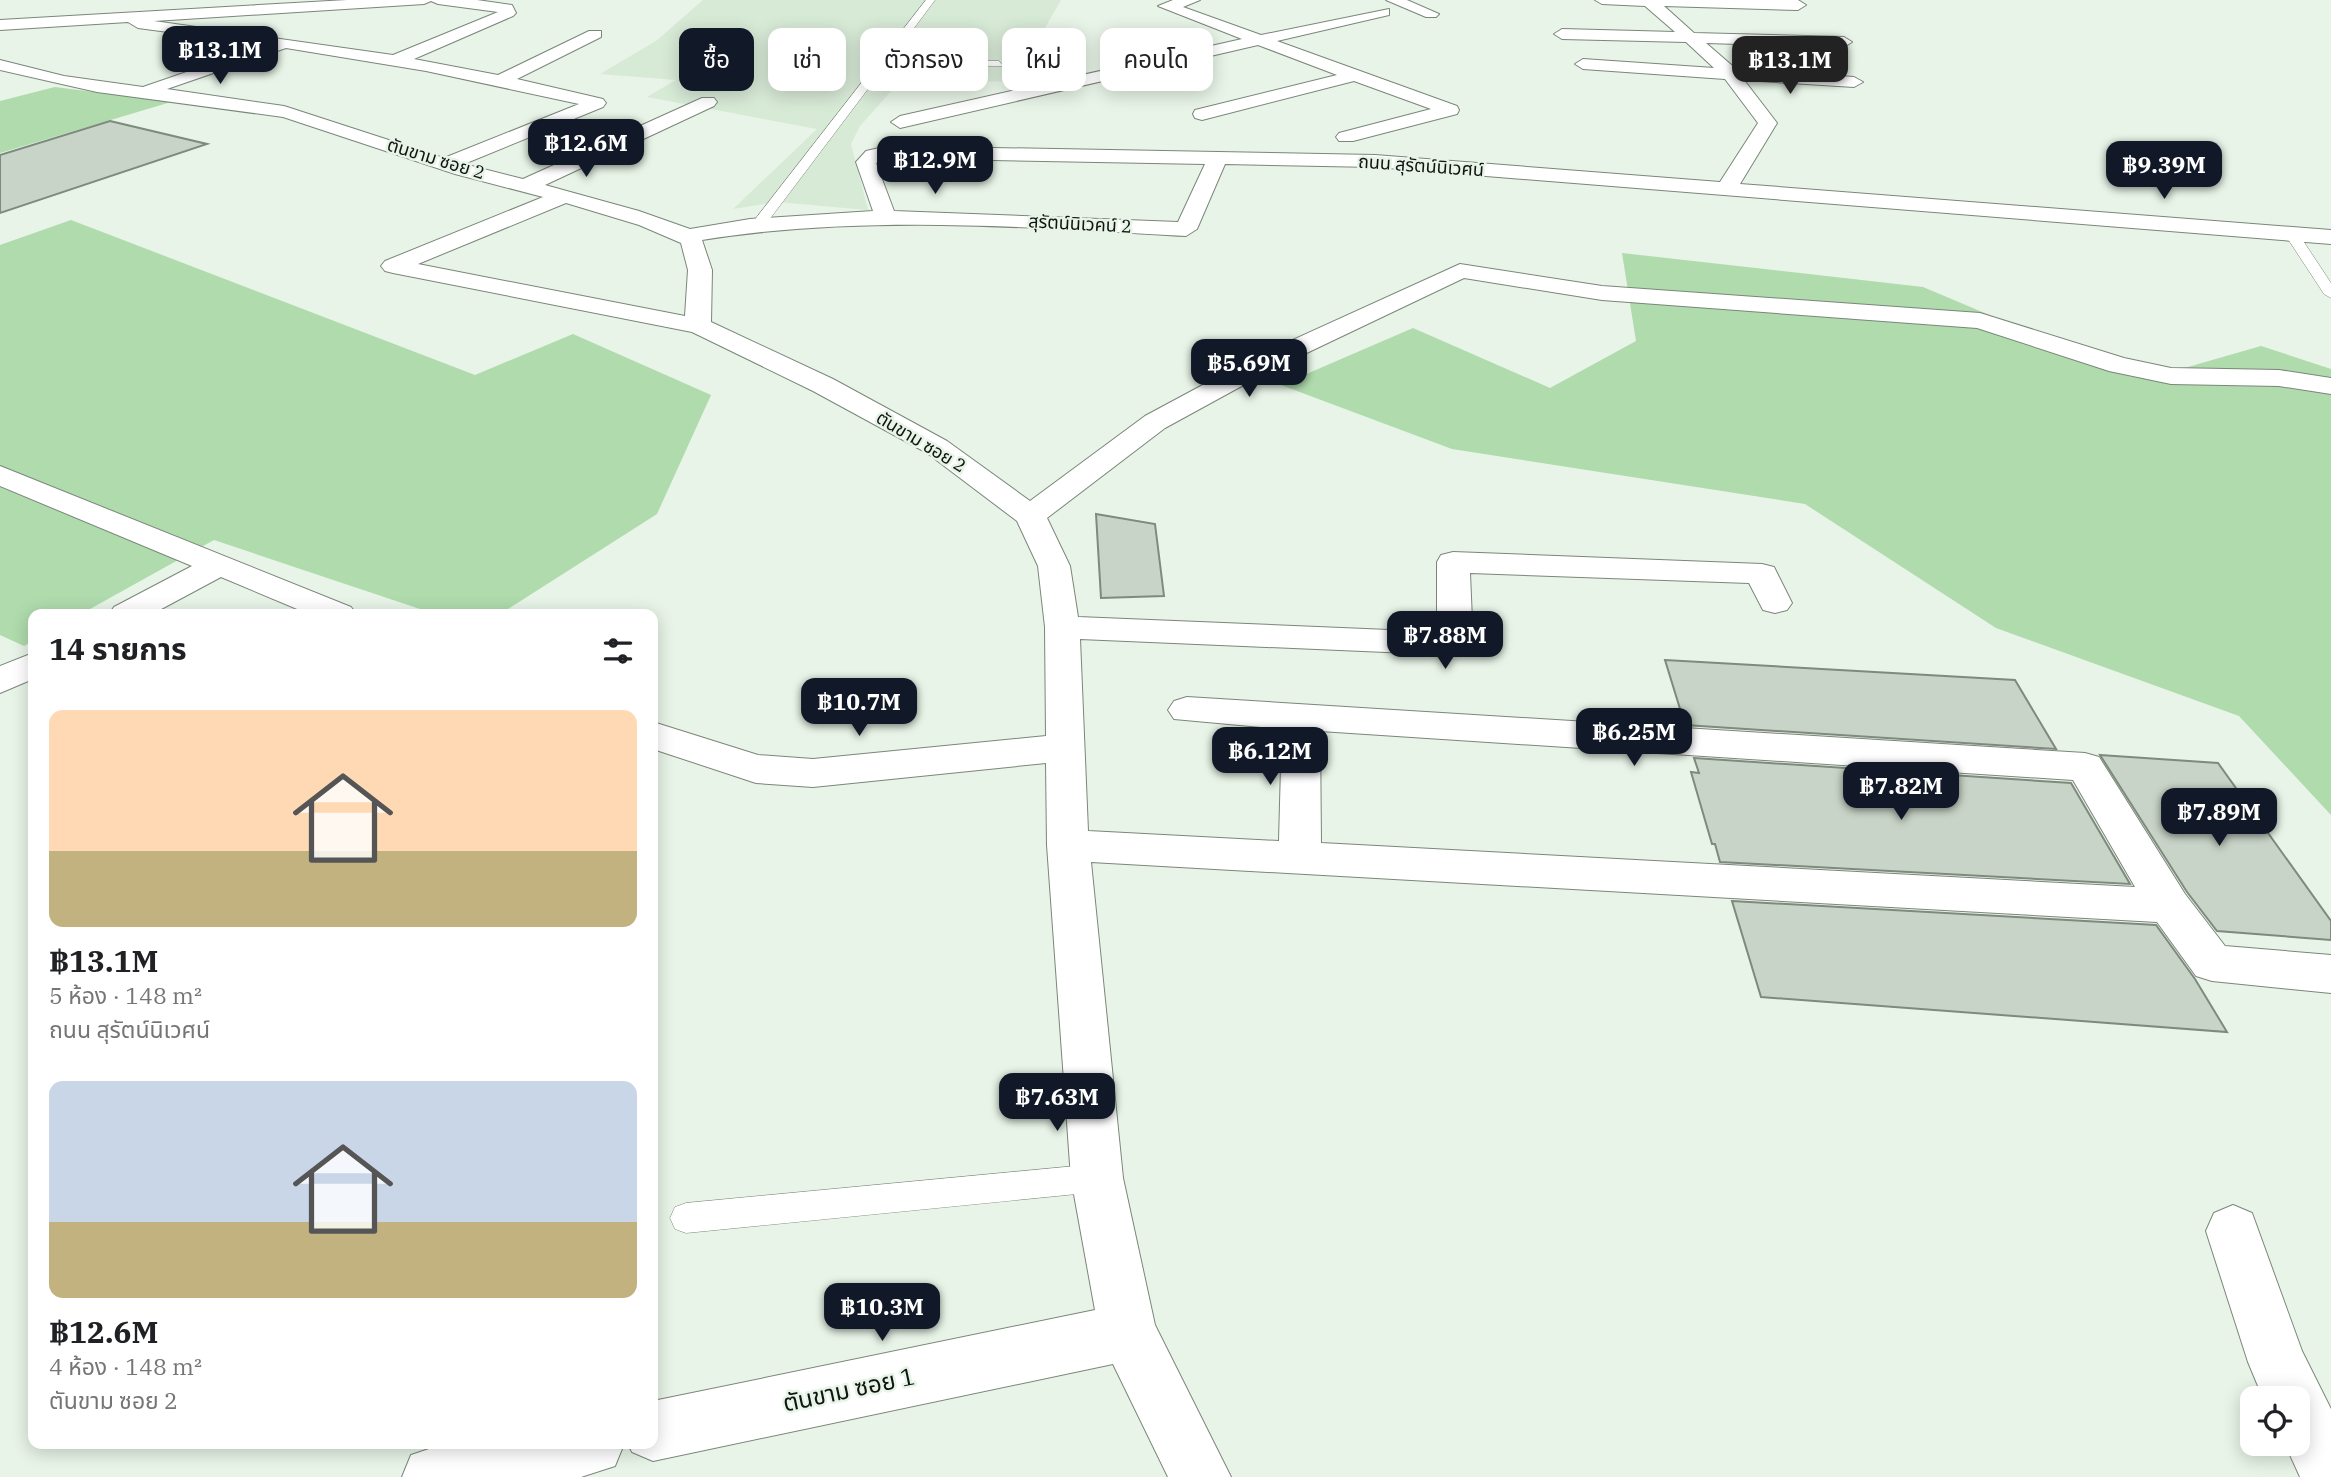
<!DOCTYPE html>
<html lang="th">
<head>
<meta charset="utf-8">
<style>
	:root { --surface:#fff; --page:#f2f2f2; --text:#202124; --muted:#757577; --accent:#111827 }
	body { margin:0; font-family:"IBM Plex Serif","Noto Sans Thai",serif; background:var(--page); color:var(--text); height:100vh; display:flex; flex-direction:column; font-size:26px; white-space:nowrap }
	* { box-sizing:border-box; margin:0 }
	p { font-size:23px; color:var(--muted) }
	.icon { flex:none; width:38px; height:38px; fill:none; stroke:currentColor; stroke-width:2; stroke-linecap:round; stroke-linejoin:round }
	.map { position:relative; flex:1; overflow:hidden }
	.drawer { position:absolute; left:28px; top:609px; width:630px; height:840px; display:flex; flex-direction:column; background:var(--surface); border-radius:14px; box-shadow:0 4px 18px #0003 }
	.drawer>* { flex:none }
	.guide { position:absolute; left:679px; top:28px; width:665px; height:63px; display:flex; gap:14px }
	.buttons { position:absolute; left:2240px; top:1386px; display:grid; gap:14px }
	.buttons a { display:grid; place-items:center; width:70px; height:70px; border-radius:14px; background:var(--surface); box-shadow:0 4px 18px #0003; font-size:35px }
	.price { position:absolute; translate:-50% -60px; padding:0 16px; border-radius:14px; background:var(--accent); color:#fff; font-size:23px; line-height:46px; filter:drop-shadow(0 2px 4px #0008) }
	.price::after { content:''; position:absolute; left:50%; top:42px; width:21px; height:16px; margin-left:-10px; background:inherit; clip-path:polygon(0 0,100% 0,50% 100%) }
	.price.active { background:#222; color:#fff }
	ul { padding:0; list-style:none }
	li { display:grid; align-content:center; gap:14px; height:371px; padding:0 21px }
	li span { display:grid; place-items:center; height:217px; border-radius:14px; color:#555 }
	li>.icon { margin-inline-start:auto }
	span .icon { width:126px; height:126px; fill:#fffc; stroke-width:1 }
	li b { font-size:30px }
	h2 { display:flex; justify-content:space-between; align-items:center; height:84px; padding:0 21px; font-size:30px }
	.pill { padding:0 24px; border-radius:14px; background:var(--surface); box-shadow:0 4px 18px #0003; font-size:24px; line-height:63px }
	.pill.active { background:var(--accent); color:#fff }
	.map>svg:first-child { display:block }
</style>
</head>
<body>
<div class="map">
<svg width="2331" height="1477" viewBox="0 0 2331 1477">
	<rect width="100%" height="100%" fill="#e7f4e7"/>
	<polygon fill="#d7ead6" points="703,0 1061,0 1014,82 902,79 860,126 851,144 868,210 777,202 733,209 817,129 647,97 676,80 600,74 656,41"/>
	<g fill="#afdbad">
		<polygon points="55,87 171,102 0,153 0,101"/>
		<polygon points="71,220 475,375 573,334 711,395 657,514 500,614 435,614 214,540 81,614 33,614 33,641 24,646 0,635 0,245"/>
		<polygon points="1622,253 1923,287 2013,325 2167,373 2261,346 2331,369 2331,815 2239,716 1996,628 1805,504 1452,449 1281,385 1413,328 1550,388 1636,341"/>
	</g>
	<g fill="#c8d4c7" stroke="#7e8a7e" stroke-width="2">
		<polygon points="110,121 207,144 0,213 0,155"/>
		<polygon points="1096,514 1155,524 1164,596 1101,598"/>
		<polygon points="1665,660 2015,680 2056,749 1685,725"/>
		<polygon points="2100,755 2218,763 2331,921 2331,940 2217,931 2187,892"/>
		<polygon points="1694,758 2071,783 2130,884 1720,862 1715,844 1712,844 1691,772 1699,773"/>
		<polygon points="1732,901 2156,925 2195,979 2227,1032 1761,997"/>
	</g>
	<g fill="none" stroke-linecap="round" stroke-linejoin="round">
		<g stroke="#7b867a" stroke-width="1">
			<g id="service">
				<polygon points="926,0 935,0 891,59 999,61 1003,66 886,65 763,228 753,228 753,222"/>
				<polygon points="2286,230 2296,230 2331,283 2331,298 2324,294 2284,233"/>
				<polygon points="1097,1164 1108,1168 1113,1178 1108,1188 1097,1192 686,1233 675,1229 670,1218 675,1207 686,1203"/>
			</g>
		</g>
		<g stroke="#7b867a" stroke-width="2">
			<g id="minor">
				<path d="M347,0H477L512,5L516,13L513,16L414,59L498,75L589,31H601V37L517,79L603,99L606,103L603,107L464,164L523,179L702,98H714L717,102L714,106L545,185L639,211L690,229L750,219L873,211L856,162L866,151L888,146L1375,155L1720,182L1758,123L1725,79L1583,69L1575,64L1583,59L1714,68L1686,42L1562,39L1554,34L1562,29L1675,32L1645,6L1602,4L1595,0H1798L1806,5L1798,10L1664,6L1694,33L1844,37L1852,42L1844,47L1706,43L1736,69L1854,77L1863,82L1854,87L1744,80L1777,123L1740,184L2331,230V244L1375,167L1225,164L1197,229L1186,236C1024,227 863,214 702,240L712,270L711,322L833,379L947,441L1030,501L1145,416L1253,358L1460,264L1602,286L1980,313L2124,358L2171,368L2279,370L2331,378V394L2279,386L2171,384L2109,371L1977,328L1602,300L1464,278L1271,370L1165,428L1047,518L1070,566L1078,617L1437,632V562L1441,555L1453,552L1762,564L1774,567L1792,603L1787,610L1775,613L1763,610L1749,583L1470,573L1473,644L1468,652L1455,655L1080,639L1088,831L1279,841L1282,729L1174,719L1168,710L1174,701L1187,697L2085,753L2099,757L2185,894L2225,946L2331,955V993L2212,981L2196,976L2157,922L1091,862L1123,1178L1155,1325L1231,1477H1168L1113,1364L653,1461L632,1452L628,1444H653V1401L1095,1310L1071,1178L1047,845L1046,763L813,787L756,783L653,749V722L758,755L813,759L1046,736L1045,627L1038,566L1017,521L927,453L813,391L692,332L393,273L385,271L381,266L385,261L543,197L455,174L283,117L97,92L0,70V60L64,76L143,87L265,45L138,28L128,22L0,30V20ZM431,1L438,4L498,12L393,55L154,21L424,4ZM286,48L426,71L579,104L444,158L284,106L167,89ZM888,158L1205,164L1178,222L894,211L876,163ZM566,203L639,225L681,243L688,270L685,316L418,264ZM1320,731L2073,780L2135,887L1321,843Z"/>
				<polygon points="1173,0 1200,0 1183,7 1261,35 1389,9 1389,15 1277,41 1457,106 1459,110 1457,114 1353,141 1339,141 1336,137 1339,133 1431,109 1354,81 1202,120 1195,118 1193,114 1195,110 1337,75 1258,45 900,128 891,122 900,116 1242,39 1158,6"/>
				<polygon points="1386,0 1407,0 1439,14 1436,17 1426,17"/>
				<polygon points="0,466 351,607 356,614 309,614 221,577 152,614 109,614 114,607 192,566 0,486"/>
				<polygon points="33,653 33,679 0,693 0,666"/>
				<polygon points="2233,1205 2252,1213 2302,1351 2331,1409 2331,1477 2300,1477 2285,1444 2298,1444 2298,1398 2263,1398 2248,1362 2206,1231 2214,1213"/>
				<polygon points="444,1444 624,1444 615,1466 581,1477 402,1477 411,1455"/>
			</g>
		</g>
		<use href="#service" fill="#fff" fill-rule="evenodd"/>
		<use href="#minor" fill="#fff" fill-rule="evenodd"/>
	</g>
	<g text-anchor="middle" stroke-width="5" stroke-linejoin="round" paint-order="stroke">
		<g font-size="18" fill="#101510" stroke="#e7f4e7">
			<text transform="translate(436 159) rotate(17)" y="6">ตันขาม ซอย 2</text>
			<text transform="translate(1421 166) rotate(4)" y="6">ถนน สุรัตน์นิเวศน์</text>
			<text transform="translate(1080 224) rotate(3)" y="6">สุรัตน์นิเวคน์ 2</text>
			<text transform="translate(921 442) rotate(31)" y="6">ตันขาม ซอย 2</text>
		</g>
		<g font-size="24" fill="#101510" stroke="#e7f4e7">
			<text transform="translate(849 1390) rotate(-12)" y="8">ตันขาม ซอย 1</text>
		</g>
	</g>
</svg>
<div class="buttons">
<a><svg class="icon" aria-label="locate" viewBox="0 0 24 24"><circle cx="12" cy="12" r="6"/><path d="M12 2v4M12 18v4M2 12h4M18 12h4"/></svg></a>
</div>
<b class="price" style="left:220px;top:86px">฿13.1M</b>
<b class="price active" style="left:1790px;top:96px">฿13.1M</b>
<b class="price" style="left:586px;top:179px">฿12.6M</b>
<b class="price" style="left:935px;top:196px">฿12.9M</b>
<b class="price" style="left:2164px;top:201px">฿9.39M</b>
<b class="price" style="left:1249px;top:399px">฿5.69M</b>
<b class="price" style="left:1445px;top:671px">฿7.88M</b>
<b class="price" style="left:859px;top:738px">฿10.7M</b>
<b class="price" style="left:1634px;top:768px">฿6.25M</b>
<b class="price" style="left:1270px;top:787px">฿6.12M</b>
<b class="price" style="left:1901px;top:822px">฿7.82M</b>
<b class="price" style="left:2219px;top:848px">฿7.89M</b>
<b class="price" style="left:1057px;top:1133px">฿7.63M</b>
<b class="price" style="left:882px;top:1343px">฿10.3M</b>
<div class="guide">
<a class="pill active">ซื้อ</a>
<a class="pill">เช่า</a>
<a class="pill">ตัวกรอง</a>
<a class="pill">ใหม่</a>
<a class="pill">คอนโด</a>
</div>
<section class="drawer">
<h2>14 รายการ<svg class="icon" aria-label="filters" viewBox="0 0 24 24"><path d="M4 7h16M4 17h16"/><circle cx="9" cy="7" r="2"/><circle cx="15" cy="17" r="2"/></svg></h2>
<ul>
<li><span style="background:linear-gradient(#ffd9b3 65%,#c2b280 0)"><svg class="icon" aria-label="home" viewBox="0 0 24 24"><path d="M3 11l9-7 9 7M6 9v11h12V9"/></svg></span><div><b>฿13.1M</b><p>5 ห้อง · 148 m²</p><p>ถนน สุรัตน์นิเวศน์</p></div></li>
<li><span style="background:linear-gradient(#c9d6e8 65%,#c2b280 0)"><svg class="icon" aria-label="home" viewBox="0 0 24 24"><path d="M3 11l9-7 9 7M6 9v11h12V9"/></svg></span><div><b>฿12.6M</b><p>4 ห้อง · 148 m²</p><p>ตันขาม ซอย 2</p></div></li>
</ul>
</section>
</div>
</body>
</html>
